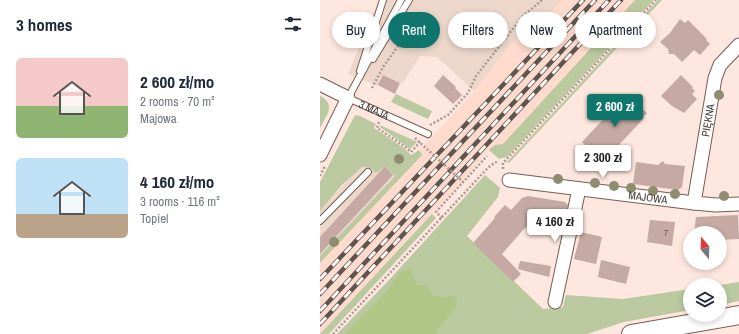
<!DOCTYPE html>
<html lang="en">
<head>
<meta charset="utf-8">
<style>
	:root { --surface:#fff; --page:#f6f6f7; --text:#1f2937; --muted:#747a83; --accent:#0f766e }
	body { margin:0; font-family:"Archivo Narrow",sans-serif; background:var(--page); color:var(--text); height:100vh; display:flex; flex-direction:column; font-size:15px; white-space:nowrap }
	* { box-sizing:border-box; margin:0 }
	p { font-size:13px; color:var(--muted) }
	.icon { flex:none; width:22px; height:22px; fill:none; stroke:currentColor; stroke-width:2; stroke-linecap:round; stroke-linejoin:round }
	.map { position:relative; flex:1; overflow:hidden }
	.panel { display:flex; flex-direction:column; background:var(--surface); width:320px }
	.panel>* { flex:none }
	.hud { position:absolute; left:12px; top:12px; width:347px; height:36px; display:flex; gap:8px }
	.needle { width:26px; rotate:341deg }
	.fabs { position:absolute; left:363px; top:226px; display:grid; gap:8px }
	.fabs a { display:grid; place-items:center; width:44px; height:44px; border-radius:50%; background:var(--surface); box-shadow:0 2px 6px #0003; font-size:20px }
	.price { position:absolute; translate:-50% -34px; padding:0 9px; border-radius:4px; background:#fff; color:#222; font-size:13px; line-height:26px; filter:drop-shadow(0 1px 2px #0008) }
	.price::after { content:''; position:absolute; left:50%; top:24px; width:12px; height:9px; margin-left:-6px; background:inherit; clip-path:polygon(0 0,100% 0,50% 100%) }
	.price.selected { background:var(--accent); color:#fff }
	ul { padding:0; list-style:none }
	li { display:flex; align-items:center; gap:12px; height:100px; padding:0 16px }
	li span { display:grid; place-items:center; flex:none; width:112px; height:80px; border-radius:6px; color:#555 }
	li>.icon { margin-inline-start:auto }
	span .icon { width:48px; height:48px; fill:#fffc; stroke-width:1 }
	li b { font-size:17px }
	h2 { display:flex; justify-content:space-between; align-items:center; height:48px; padding:0 16px; font-size:17px }
	.tag { padding:0 14px; border-radius:18px; background:var(--surface); box-shadow:0 2px 6px #0003; font-size:14px; line-height:36px }
	.tag.selected { background:var(--accent); color:#fff }
	main { display:flex; flex:1; min-height:0 }
	.map>svg:first-child { display:block }
</style>
</head>
<body>
<main>
<section class="panel">
<h2>3 homes<svg class="icon" aria-label="filters" viewBox="0 0 24 24"><path d="M4 7h16M4 17h16"/><circle cx="9" cy="7" r="2"/><circle cx="15" cy="17" r="2"/></svg></h2>
<ul>
<li><span style="background:linear-gradient(#f6c9c9 60%,#8fb573 0)"><svg class="icon" aria-label="home" viewBox="0 0 24 24"><path d="M3 11l9-7 9 7M6 9v11h12V9"/></svg></span><div><b>2 600 zł/mo</b><p>2 rooms · 70 m²</p><p>Majowa</p></div></li>
<li><span style="background:linear-gradient(#bfe0f5 70%,#b9a48a 0)"><svg class="icon" aria-label="home" viewBox="0 0 24 24"><path d="M3 11l9-7 9 7M6 9v11h12V9"/></svg></span><div><b>4 160 zł/mo</b><p>3 rooms · 116 m²</p><p>Topiel</p></div></li>
</ul>
</section>
<div class="map">
<svg width="419" height="334" viewBox="0 0 419 334">
	<rect width="100%" height="100%" fill="#fee7de"/>
	<polygon fill="#fedbcc" points="242,0 315,0 183,144 175,145 169,150 112,214 0,334 0,256 129,119 154,91 210,20 218,26"/>
	<g fill="#edd7cb">
		<polygon points="59,0 242,0 218,26 210,20 154,91 117,57 100,56 82,84 63,75 58,86 28,74"/>
		<polygon points="47,166 51,168 56,173 64,166 75,176 0,256 0,211 35,172 42,167"/>
	</g>
	<g fill="#bac99f">
		<polygon points="315,0 334,0 187,157 179,159 169,150 175,145 183,144"/>
		<polygon points="338,0 342,0 189,163 187,162"/>
		<polygon points="76,94 112,111 108,119 71,102"/>
		<path d="M0,96C17,104 6,116 0,128Z"/>
		<path d="M36,115L40,116L56,124L54,128L84,148L91,155L99,150L102,155L0,263V256L75,176L65,166L56,173C52,169 49,166 42,167L22,185L0,211V182L34,117Z"/>
		<polygon points="60,125 95,141 97,142 90,149 60,127"/>
		<polygon points="165,175 180,188 178,197 147,236 223,309 243,307 246,295 303,299 370,289 370,310 304,322 267,334 17,334 68,281"/>
		<polygon points="112,214 116,218 9,334 0,334"/>
		<polygon points="419,282 419,301 400,305 400,285"/>
	</g>
	<polygon fill="#b0c687" points="90,268 96,284 108,287 113,295 125,297 133,296 137,299 136,308 118,328 117,334 25,334 67,291 80,272"/>
	<g fill="#c5a9a2">
		<polygon points="360,19 365,23 368,20 387,39 386,40 390,44 380,55 374,50 362,62 354,54 349,54 348,49 340,42 350,33"/>
		<polygon points="63,75 80,83 75,94 58,85"/>
		<polygon points="123,75 136,87 135,88 142,95 133,104 114,86"/>
		<polygon points="361,75 373,87 372,88 375,91 372,94 377,99 364,113 352,106 341,96"/>
		<polygon points="308,96 327,113 323,117 324,118 283,162 262,142 303,98 304,99"/>
		<polygon points="343,161 345,164 365,166 362,187 358,190 313,184 316,162 338,165"/>
		<polygon points="65,166 73,175 0,254 0,237"/>
		<polygon points="208,196 245,202 248,205 243,224 214,221 203,230 182,254 201,274 193,282 153,243 175,218 174,217 185,205 191,210 202,198"/>
		<polygon points="418,215 419,239 400,240 400,233 374,233 376,217"/>
		<polygon points="330,220 355,222 352,246 327,242"/>
		<polygon points="261,232 282,237 276,264 254,259"/>
		<polygon points="281,260 310,267 306,284 278,277"/>
		<polygon points="200,261 231,266 229,277 198,269"/>
	</g>
	<g fill="none" stroke-linecap="round" stroke-linejoin="round">
		<g stroke="#755e54" stroke-width="8">
			<g id="lane">
				<path id="s1" d="M81,0L28,98L108,134"/>
				<polyline points="53,59 89,0"/>
				<polyline points="40,71 63,0"/>
				<polyline points="0,221 48,172"/>
			</g>
		</g>
		<g stroke="#755e54" stroke-width="15">
			<g id="street">
				<polyline points="0,84 28,98 0,155"/>
				<path id="s2" d="M189,180L374,203L396,205L419,204"/>
				<path id="s3" d="M374,203L395,78L400,65L419,45"/>
				<polyline points="235,302 259,189"/>
			</g>
		</g>
		<g stroke="#755e54" stroke-width="20">
			<polyline id="secondary" points="311,334 419,315"/>
		</g>
		<g stroke="#ab9a93" stroke-width="2.5" stroke-dasharray="2 2" stroke-linecap="butt">
			<polyline points="52,88 63,67 78,46 93,15"/>
			<polyline points="59,122 57,128 84,146 91,152 100,142"/>
			<polyline points="110,125 128,115 148,93 156,76 203,16 222,0"/>
			<polyline points="183,169 183,163 336,0"/>
			<polyline points="0,176 5,166"/>
			<polyline points="145,180 167,156"/>
			<polyline points="122,218 116,212 143,182"/>
			<polyline points="13,334 164,172 170,166 178,161"/>
		</g>
		<use href="#lane" stroke="#fff" stroke-width="6"/>
		<use href="#street" stroke="#fff" stroke-width="13"/>
		<use href="#secondary" stroke="#fff" stroke-width="18"/>
		<g stroke="#60544e" stroke-width="4.5">
			<g id="rail">
				<polyline points="0,279 263,0"/>
				<polyline points="0,294 275,0"/>
				<polyline points="0,311 289,0"/>
				<polyline points="0,324 301,0"/>
			</g>
		</g>
		<use href="#rail" stroke="#fef9f6" stroke-width="3" stroke-dasharray="9" stroke-linecap="butt"/>
		<polyline stroke="#ab9a93" stroke-width="2.5" stroke-dasharray="2 2" stroke-linecap="butt" points="95,138 143,182 145,180"/>
	</g>
	<g fill="#8f8c6f">
		<circle cx="399" cy="95" r="5"/>
		<circle cx="79" cy="159" r="5"/>
		<circle cx="238" cy="179" r="5"/>
		<circle cx="275" cy="183" r="5"/>
		<circle cx="294" cy="186" r="5"/>
		<circle cx="311" cy="188" r="5"/>
		<circle cx="333" cy="191" r="5"/>
		<circle cx="355" cy="194" r="5"/>
		<circle cx="404" cy="196" r="5"/>
		<circle cx="14" cy="242" r="5"/>
	</g>
	<g text-anchor="middle" stroke-width="3.5" stroke-linejoin="round" paint-order="stroke">
		<g font-size="9" fill="#645650">
			<text x="346" y="236">7</text>
		</g>
		<g font-size="11" fill="#443a35" stroke="#fef9f6">
			<text dy="4" stroke="none"><textPath href="#s1" startOffset="140">3 MAJA</textPath></text>
			<text dy="4" stroke="none"><textPath href="#s3" startOffset="84">PIĘKNA</textPath></text>
			<text dy="4" stroke="none"><textPath href="#s2" startOffset="140">MAJOWA</textPath></text>
		</g>
	</g>
</svg>
<div class="fabs">
<a><svg class="needle" viewBox="-14 -14 28 28"><path d="M0-13l5 13h-10z" fill="#e53935"/><path d="M0 13l5-13h-10z" fill="#747a83"/></svg></a>
<a><svg class="icon" aria-label="layers" viewBox="0 0 24 24"><path d="M12 4l9 5-9 5-9-5zM3 14l9 5 9-5"/></svg></a>
</div>
<b class="price selected" style="left:295px;top:128px">2 600 zł</b>
<b class="price" style="left:283px;top:179px">2 300 zł</b>
<b class="price" style="left:235px;top:243px">4 160 zł</b>
<div class="hud">
<a class="tag">Buy</a>
<a class="tag selected">Rent</a>
<a class="tag">Filters</a>
<a class="tag">New</a>
<a class="tag">Apartment</a>
</div>
</div>
</main>
</body>
</html>
